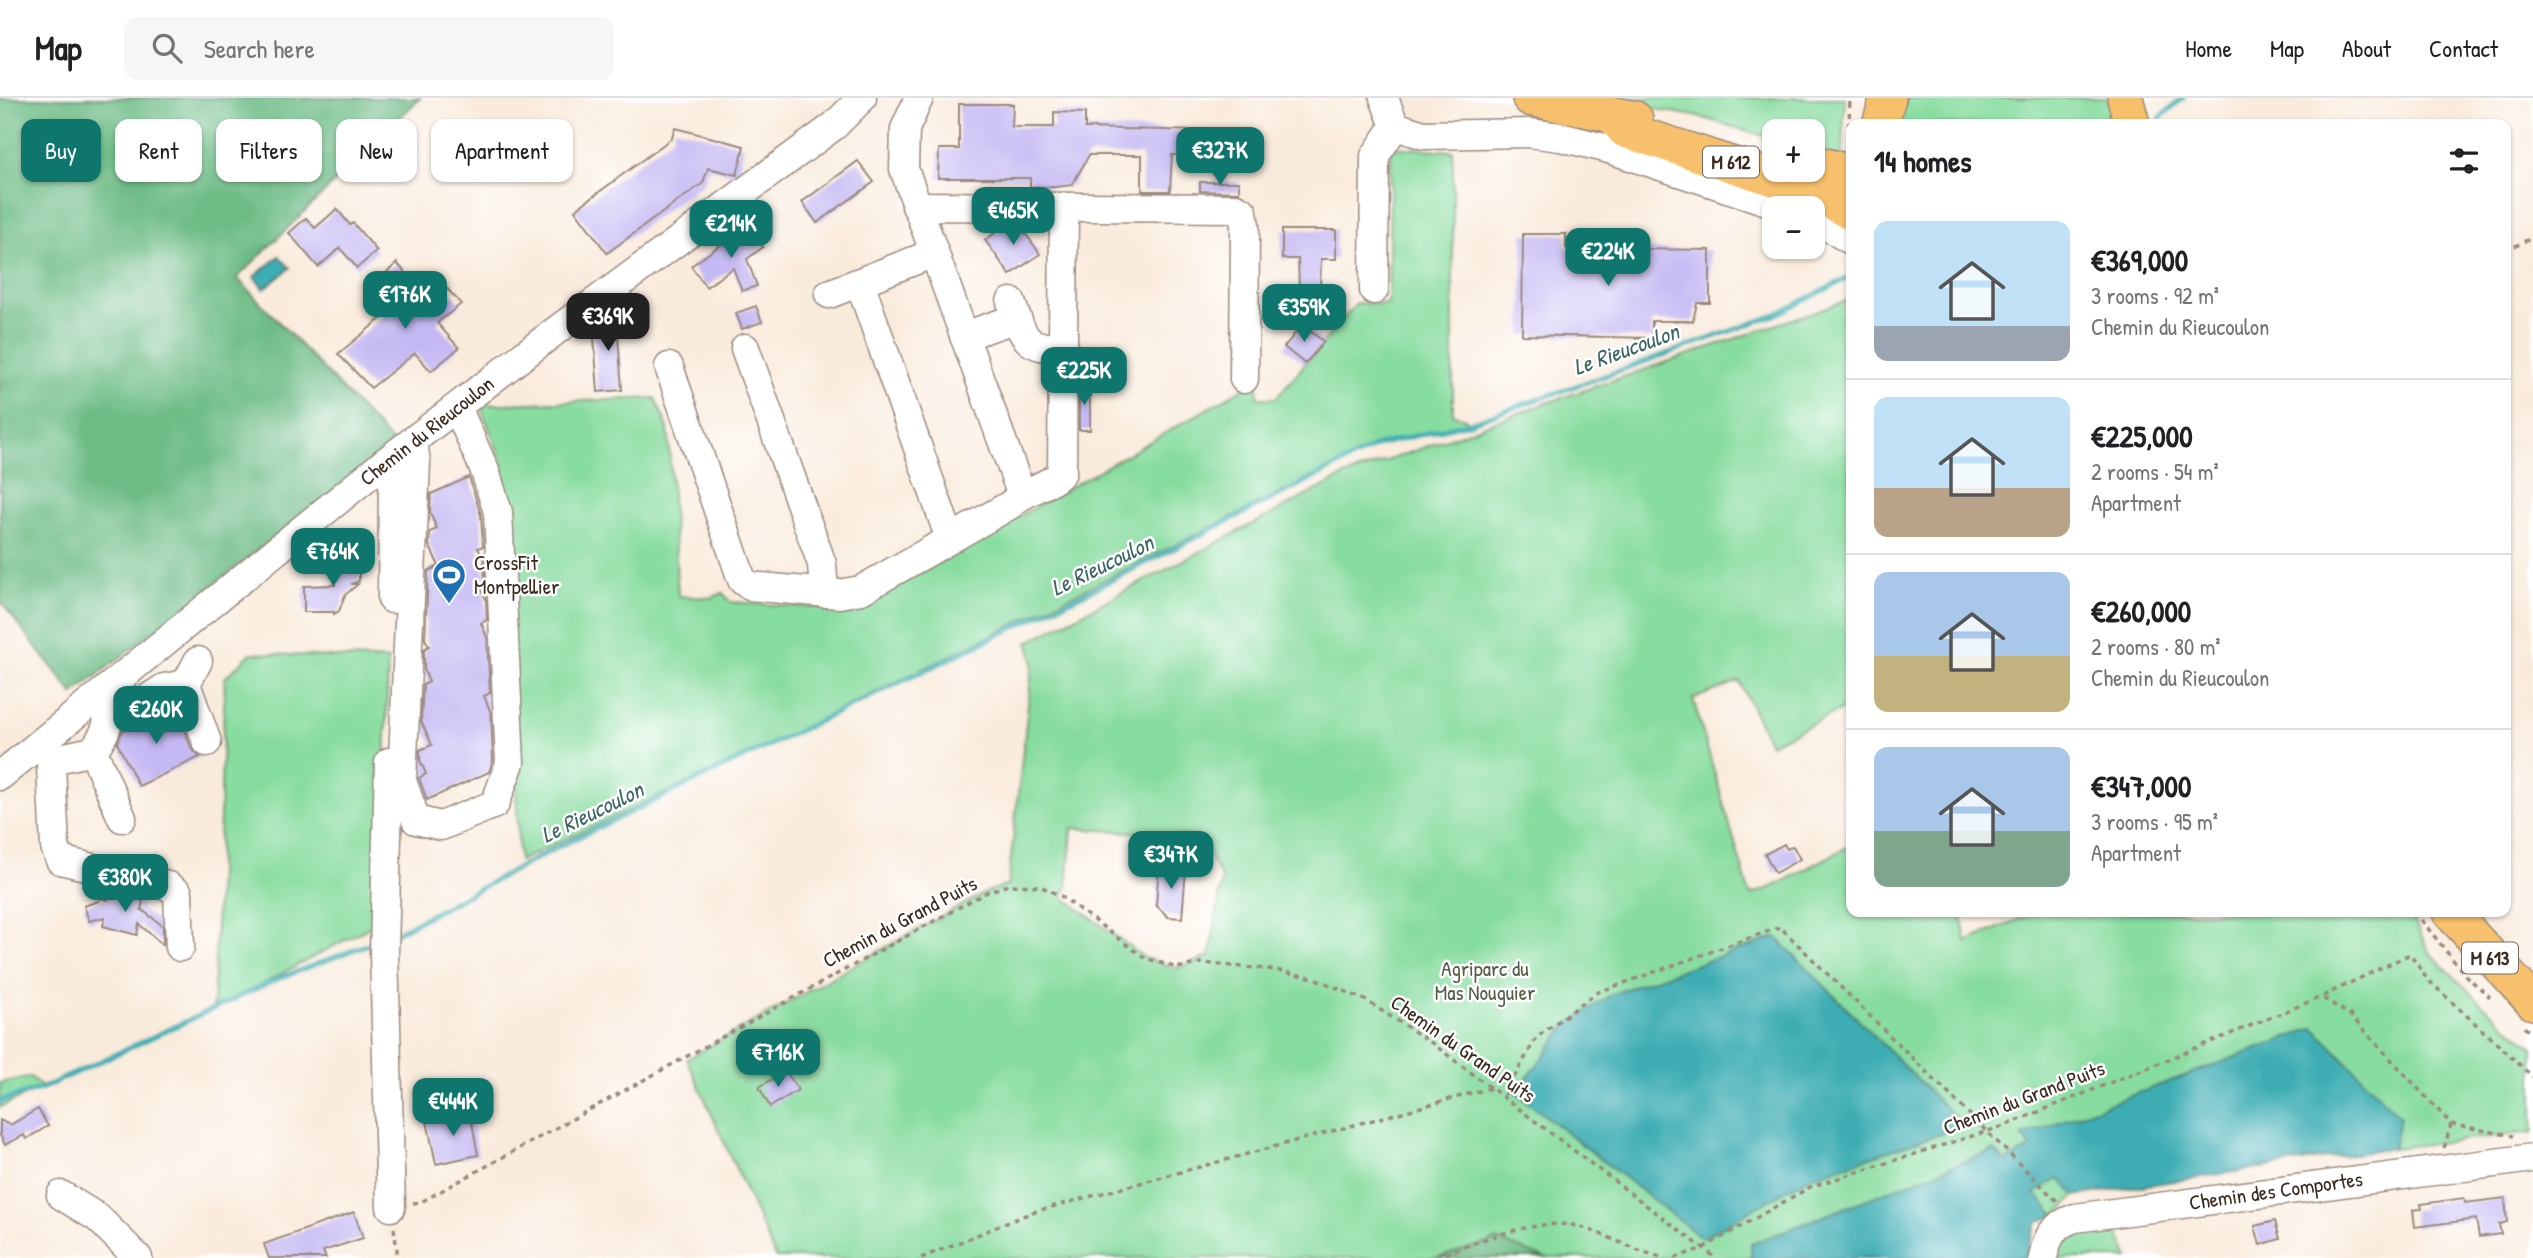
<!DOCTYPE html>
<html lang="en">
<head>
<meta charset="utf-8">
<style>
	:root { --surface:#fff; --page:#f6f6f6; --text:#202124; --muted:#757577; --line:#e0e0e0; --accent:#0f766e }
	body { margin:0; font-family:"Patrick Hand",sans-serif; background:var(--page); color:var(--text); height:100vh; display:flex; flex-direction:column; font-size:26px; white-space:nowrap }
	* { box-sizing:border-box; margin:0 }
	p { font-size:23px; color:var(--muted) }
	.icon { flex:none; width:38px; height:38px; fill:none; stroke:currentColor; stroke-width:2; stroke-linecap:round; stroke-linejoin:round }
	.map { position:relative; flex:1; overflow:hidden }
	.side { position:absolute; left:1846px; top:21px; width:665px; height:798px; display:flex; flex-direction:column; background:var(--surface); border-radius:14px; box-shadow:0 2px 5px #0004 }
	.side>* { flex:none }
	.hud { position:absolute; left:21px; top:21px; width:665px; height:63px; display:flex; gap:14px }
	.tools { position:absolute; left:1762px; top:21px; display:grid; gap:14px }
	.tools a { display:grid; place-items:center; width:63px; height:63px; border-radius:14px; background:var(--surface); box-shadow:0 2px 5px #0004; font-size:35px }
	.price { position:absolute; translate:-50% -60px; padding:0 16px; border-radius:14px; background:var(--accent); color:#fff; font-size:23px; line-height:46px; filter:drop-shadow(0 2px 4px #0008) }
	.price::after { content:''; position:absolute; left:50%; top:42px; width:21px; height:16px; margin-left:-10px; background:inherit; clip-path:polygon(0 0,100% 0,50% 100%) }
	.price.on { background:#222; color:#fff }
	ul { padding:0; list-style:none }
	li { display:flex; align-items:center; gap:21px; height:175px; padding:0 28px }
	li+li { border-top:2px solid var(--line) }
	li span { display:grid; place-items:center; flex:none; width:196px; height:140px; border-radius:14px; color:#555 }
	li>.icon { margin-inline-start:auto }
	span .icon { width:84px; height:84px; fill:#fffc; stroke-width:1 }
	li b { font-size:30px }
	h2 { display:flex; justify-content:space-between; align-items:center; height:84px; padding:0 28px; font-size:30px }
	.pill { padding:0 24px; border-radius:14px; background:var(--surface); box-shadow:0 2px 5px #0004; font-size:24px; line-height:63px }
	.pill.on { background:var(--accent); color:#fff }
	header { display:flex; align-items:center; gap:42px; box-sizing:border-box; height:98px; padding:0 35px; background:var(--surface); border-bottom:2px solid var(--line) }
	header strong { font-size:33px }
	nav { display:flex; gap:38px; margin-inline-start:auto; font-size:24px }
	.search { width:490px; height:63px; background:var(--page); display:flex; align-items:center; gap:18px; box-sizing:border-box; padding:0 24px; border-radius:14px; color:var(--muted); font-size:26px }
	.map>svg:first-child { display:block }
</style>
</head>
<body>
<header>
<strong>Map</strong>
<div class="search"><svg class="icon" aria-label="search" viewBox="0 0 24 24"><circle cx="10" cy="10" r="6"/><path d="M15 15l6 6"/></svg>Search here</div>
<nav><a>Home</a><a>Map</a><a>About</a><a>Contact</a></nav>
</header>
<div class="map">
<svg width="2533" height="1160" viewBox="0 0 2533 1160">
	<rect width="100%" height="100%" fill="#fff"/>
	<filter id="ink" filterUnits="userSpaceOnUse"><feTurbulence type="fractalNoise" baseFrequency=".0143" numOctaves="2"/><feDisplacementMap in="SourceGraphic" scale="14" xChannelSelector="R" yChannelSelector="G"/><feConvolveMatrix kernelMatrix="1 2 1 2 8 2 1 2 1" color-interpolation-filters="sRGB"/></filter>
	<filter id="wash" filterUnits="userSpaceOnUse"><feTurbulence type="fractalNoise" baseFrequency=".00686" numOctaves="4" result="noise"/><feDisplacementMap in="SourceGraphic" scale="28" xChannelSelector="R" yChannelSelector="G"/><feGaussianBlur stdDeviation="1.57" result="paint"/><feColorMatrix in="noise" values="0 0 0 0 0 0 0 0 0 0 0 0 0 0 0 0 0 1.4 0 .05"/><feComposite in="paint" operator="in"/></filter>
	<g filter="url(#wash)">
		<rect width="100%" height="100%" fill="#f9ebdc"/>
		<g fill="#87dc9f" stroke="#61835e" stroke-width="2" fill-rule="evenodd">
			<polygon points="1592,0 1845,0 1842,61 1813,52 1813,33 1774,33 1774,41 1700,19"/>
			<polygon points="1907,0 2107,0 2116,26 1898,26"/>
			<polygon points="1391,49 1453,53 1453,316 1472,324 1378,347 762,650 519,763 503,366 480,307 655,300 668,330 678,498 711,500 723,495 730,504 855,512 1258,282 1258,300 1276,300 1357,205 1388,206"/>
			<path d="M1851,201V607L1770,646L1739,583L1693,601L1750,797L1773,789L1851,747L1852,814H1961L1966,844L2036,814H2410L2429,854L2486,910L2533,949V1034L2393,1050L2075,1097L2056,1118L2038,1123L2028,1147L2027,1160H776L687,961L915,833L987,794L1008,787L1033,562L1028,544L1342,379L1544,306ZM1072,730L1199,739L1222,781L1210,858L1177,870L1145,860L1062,798L1067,791Z"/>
			<polygon points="251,555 388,562 381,823 213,912 225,580"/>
			<polygon points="30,979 43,990 0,1009 0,985"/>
			<polygon points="2116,1131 2129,1160 2054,1160 2056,1140"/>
		</g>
		<g fill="#6dbc86" stroke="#547352" stroke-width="2">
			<polygon points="0,0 420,0 237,180 394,346 73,596 0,503"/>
			<polygon points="1497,1142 1545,1160 1436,1160"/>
		</g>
		<g fill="#3cadb3" stroke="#3c6c68" stroke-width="2">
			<polygon points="279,158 290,170 264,191 254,179"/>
			<polygon points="1776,839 1964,1028 1810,1079 1702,1140 1516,995 1567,927 1612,896"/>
			<polygon points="2314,930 2400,1019 2393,1050 2075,1098 2060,1080 2035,1095 2056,1118 2038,1123 2028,1147 2027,1160 1751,1160 1751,1146 1994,1052 2005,1064 2031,1049 2022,1038"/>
		</g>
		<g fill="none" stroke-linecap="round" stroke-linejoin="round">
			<g stroke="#3cadb3" stroke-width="5">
				<polyline points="2160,20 2183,0"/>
				<polyline points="394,836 556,750 1098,489 1378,347 1472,324 1613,275 1775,217 1852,178"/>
				<polyline points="0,1003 43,990 275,882 374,844"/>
			</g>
		</g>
		<g id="blocks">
			<g fill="#c5b9f3">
				<polygon points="959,6 1013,6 1012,29 1054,29 1054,14 1085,15 1085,30 1204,33 1203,57 1172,57 1170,93 1142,93 1142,57 1089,57 1072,87 1055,89 1030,89 1030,80 938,80 939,51 959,51"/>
				<polygon points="675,30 744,48 737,77 708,70 703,85 607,155 575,112 672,40"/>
				<polygon points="858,63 874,84 817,125 802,104"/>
				<polygon points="1200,84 1239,84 1239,94 1200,93"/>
				<polygon points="337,111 350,127 353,125 377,153 357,170 340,150 318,169 289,135 306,120 315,130"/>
				<polygon points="1010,125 1018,125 1040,156 1010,177 985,142"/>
				<polygon points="748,127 763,149 747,161 757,188 742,193 733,170 706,189 691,168"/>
				<polygon points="1282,132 1336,132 1336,161 1321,161 1320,189 1299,189 1298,161 1282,161"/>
				<polygon points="1523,136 1566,136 1566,150 1710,152 1710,205 1697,205 1693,223 1652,223 1652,240 1522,237"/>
				<polygon points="397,165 419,190 435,177 461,206 437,225 459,250 431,273 415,255 371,290 338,256 407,199 386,175"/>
				<polygon points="756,208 762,224 742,231 736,215"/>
				<polygon points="616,209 622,292 598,294 593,226"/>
				<polygon points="1302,227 1324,244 1305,266 1284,249"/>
				<rect x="1079" y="286" width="11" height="46"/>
				<polygon points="469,379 481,417 483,448 478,450 484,462 485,486 480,488 486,501 487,522 481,525 487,539 490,595 484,598 491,615 493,662 489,674 427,702 419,680 426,676 420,662 420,652 432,647 421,623 423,587 429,584 424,572 424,551 429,548 425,541 428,473 439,468 429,447 430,434 437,431 430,415 431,396"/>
				<polygon points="336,460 359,460 359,483 351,486 358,486 345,497 339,513 334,516 334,514 304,514 304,488 335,487"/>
				<polygon points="176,607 191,650 200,659 139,688 117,645 123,632"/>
				<polygon points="1784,746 1787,751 1793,748 1800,761 1775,775 1765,756"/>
				<polygon points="1159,768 1186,771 1182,820 1168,819 1156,807"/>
				<polygon points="111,791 144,799 141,811 163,828 163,847 139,826 137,837 103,828 105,819 89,823 84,808 99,803 100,800 108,802"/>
				<polygon points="786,973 798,992 770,1009 759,989"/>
				<polygon points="38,1011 48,1028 26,1041 24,1037 5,1047 0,1037 0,1022 10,1027"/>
				<polygon points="470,1014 478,1057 436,1066 427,1023"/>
				<polygon points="2464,1100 2465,1105 2505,1100 2507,1124 2499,1126 2501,1136 2479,1139 2476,1121 2415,1129 2413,1112 2422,1111 2421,1106"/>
				<polygon points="354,1114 363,1140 323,1153 326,1160 269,1160 264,1146"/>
				<polygon points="2275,1123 2280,1141 2260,1147 2255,1128"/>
			</g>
		</g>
	</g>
	<g filter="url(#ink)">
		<use href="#blocks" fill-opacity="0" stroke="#9a8a7d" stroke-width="2"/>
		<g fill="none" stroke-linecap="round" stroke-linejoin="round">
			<g stroke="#9a8a7d" stroke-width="31">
				<g id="minor">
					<polyline points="919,0 905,31 904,71 1021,395"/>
					<polyline points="1384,0 1395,28 1424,37 1529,35 1560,39 1609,51 1788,110"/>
					<polyline points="916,108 1236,110 1243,114 1245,127 1244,281"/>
					<polyline points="1813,120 1852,143"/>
					<polyline points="860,185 950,441"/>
					<polyline points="1374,192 1375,58 1395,28"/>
					<polyline points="829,196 934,155"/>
					<path d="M1011,204C1024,240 1023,250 1064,250"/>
					<polyline points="964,238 1017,220"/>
					<polyline points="745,250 822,466 824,495"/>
					<path d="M669,269L742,482L750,488L839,496L861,492L1010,407C1026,390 1050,389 1062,374L1064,109"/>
					<polyline points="413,343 416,365 402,683 416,722 441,728 495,706 510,665 498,414 485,373 457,309"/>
					<polyline points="385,364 393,383 392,501"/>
					<polyline points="186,586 198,563"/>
					<path d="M98,598C114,623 108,630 93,653L122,720"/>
					<polyline points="108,614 126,615 164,590 186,586 207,644"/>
					<polyline points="93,653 56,661 51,669 55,749 60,762 168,788 178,795 180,849"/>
					<polyline points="389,664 384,854 391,1109"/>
					<polyline points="0,678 385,364 554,234 834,28 862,0"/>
					<polyline points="61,1097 98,1120 138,1160"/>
					<path d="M2043,1160C2047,1139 2053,1127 2075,1120L2533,1060"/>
				</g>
			</g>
			<g stroke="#9a8a7d" stroke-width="38">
				<g id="major">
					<polyline points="1530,0 1635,21"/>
					<polyline points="2125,0 2132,26"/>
					<polyline points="1611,16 1625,32 1811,92 1852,115"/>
					<polyline points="1880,26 1888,0"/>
					<polyline points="1813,65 1852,75"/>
					<polyline points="2450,814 2533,904"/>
				</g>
			</g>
			<g stroke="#9a8a7d" stroke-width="3.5" stroke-dasharray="5 5" stroke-linecap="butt">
				<polyline points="1848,49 1850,0"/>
				<polyline points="2506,153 2533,139"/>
				<polyline points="2415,814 2466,878 2490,899"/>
				<polyline points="2524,929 2533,937"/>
				<polyline points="1504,997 1537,939 1596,895 1780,829 2058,1104"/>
				<polyline points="2451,1026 2513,1038"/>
				<polyline points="2444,1050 2451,1026 2350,917 2321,899 2410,856 2427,881 2533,979"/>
				<polyline points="413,1105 421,1104 987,794 1008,787 1040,788 1061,798 1145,860 1177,870 1201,865 1275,872 1314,880 1365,902 1429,943 1716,1160"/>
				<polyline points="394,1130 398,1160"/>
				<polyline points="921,1160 1033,1114 1491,990"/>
				<path d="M1436,1160C1474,1144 1544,1116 1584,1130C1611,1139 1637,1154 1665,1160"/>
				<polyline points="1675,1160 1703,1150 1810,1089 2004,1028 2321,899"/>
			</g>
			<use href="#minor" stroke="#fff" stroke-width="28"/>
			<use href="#major" stroke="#f7c06c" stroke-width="35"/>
		</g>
	</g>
	<defs>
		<g id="stadium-pin" transform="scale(1.75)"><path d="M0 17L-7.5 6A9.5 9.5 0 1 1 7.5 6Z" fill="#1f6fb2" stroke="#fff"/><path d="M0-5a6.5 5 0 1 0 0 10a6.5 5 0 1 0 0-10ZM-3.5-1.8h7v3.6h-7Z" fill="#fff"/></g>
	</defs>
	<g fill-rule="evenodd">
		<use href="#stadium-pin" x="449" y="477"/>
	</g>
	<g text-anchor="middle" stroke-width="5" stroke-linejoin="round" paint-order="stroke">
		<g fill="#fff" stroke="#766a62" stroke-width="2">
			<rect x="1703" y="48.5" width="56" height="31" rx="5"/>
			<rect x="2462" y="844.5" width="56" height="31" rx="5"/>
		</g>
		<g font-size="19" font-weight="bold" fill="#3b2a1e">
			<text x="1731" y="71">M 612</text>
			<text x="2490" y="867">M 613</text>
		</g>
		<g font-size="21" fill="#3b2a1e" stroke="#fff">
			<text transform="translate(427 333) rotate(-38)" y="7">Chemin du Rieucoulon</text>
			<text transform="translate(900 824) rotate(-28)" y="7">Chemin du Grand Puits</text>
			<text transform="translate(1463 951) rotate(35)" y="7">Chemin du Grand Puits</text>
			<text transform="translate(2024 1000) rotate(-21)" y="7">Chemin du Grand Puits</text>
			<text transform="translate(2276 1093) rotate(-8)" y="7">Chemin des Comportes</text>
		</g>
		<g font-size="21" fill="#3b2a1e" stroke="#fff" text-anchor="start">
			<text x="474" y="472">CrossFit<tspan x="474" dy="24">Montpellier</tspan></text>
		</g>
		<g font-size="21" fill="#525f45" stroke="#fff">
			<text x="1485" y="878">Agriparc du<tspan x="1485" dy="24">Mas Nouguier</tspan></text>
		</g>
		<g font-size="23" font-style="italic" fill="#3b6561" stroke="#fff">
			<text transform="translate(1626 251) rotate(-20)" y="8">Le Rieucoulon</text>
			<text transform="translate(1102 467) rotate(-26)" y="8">Le Rieucoulon</text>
			<text transform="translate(592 714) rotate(-26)" y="8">Le Rieucoulon</text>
		</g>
	</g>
</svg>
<div class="tools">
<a>+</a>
<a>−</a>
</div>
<b class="price" style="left:1220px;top:89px">€327K</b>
<b class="price" style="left:1013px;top:149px">€465K</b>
<b class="price" style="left:731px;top:162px">€214K</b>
<b class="price" style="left:1608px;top:190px">€224K</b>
<b class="price" style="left:405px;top:233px">€176K</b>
<b class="price" style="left:1304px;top:246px">€359K</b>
<b class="price on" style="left:608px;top:255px">€369K</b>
<b class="price" style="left:1084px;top:309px">€225K</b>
<b class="price" style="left:333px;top:490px">€764K</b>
<b class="price" style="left:156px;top:648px">€260K</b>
<b class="price" style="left:1171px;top:793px">€347K</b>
<b class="price" style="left:125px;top:816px">€380K</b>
<b class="price" style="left:778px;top:991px">€716K</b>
<b class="price" style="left:453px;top:1040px">€444K</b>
<div class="hud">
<a class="pill on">Buy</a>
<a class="pill">Rent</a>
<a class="pill">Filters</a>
<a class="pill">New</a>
<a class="pill">Apartment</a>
</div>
<section class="side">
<h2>14 homes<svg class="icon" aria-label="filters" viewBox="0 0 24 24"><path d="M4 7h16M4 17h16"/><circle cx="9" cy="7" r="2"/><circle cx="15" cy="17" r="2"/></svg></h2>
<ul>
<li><span style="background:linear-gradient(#bfe0f5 75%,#9aa5b1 0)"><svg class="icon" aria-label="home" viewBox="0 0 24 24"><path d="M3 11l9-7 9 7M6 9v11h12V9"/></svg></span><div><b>€369,000</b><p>3 rooms · 92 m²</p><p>Chemin du Rieucoulon</p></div></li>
<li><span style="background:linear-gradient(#bfe0f5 65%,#b9a48a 0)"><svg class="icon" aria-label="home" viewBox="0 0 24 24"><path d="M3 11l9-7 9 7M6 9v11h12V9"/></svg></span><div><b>€225,000</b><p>2 rooms · 54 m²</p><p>Apartment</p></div></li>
<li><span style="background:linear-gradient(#a9c7e8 60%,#c2b280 0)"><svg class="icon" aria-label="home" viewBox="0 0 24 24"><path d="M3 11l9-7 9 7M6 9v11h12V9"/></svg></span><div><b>€260,000</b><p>2 rooms · 80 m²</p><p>Chemin du Rieucoulon</p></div></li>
<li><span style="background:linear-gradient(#a9c7e8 60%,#7fa58c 0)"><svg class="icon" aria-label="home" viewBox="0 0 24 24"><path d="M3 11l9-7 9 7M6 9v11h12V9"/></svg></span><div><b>€347,000</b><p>3 rooms · 95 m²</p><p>Apartment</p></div></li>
</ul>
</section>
</div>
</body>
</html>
